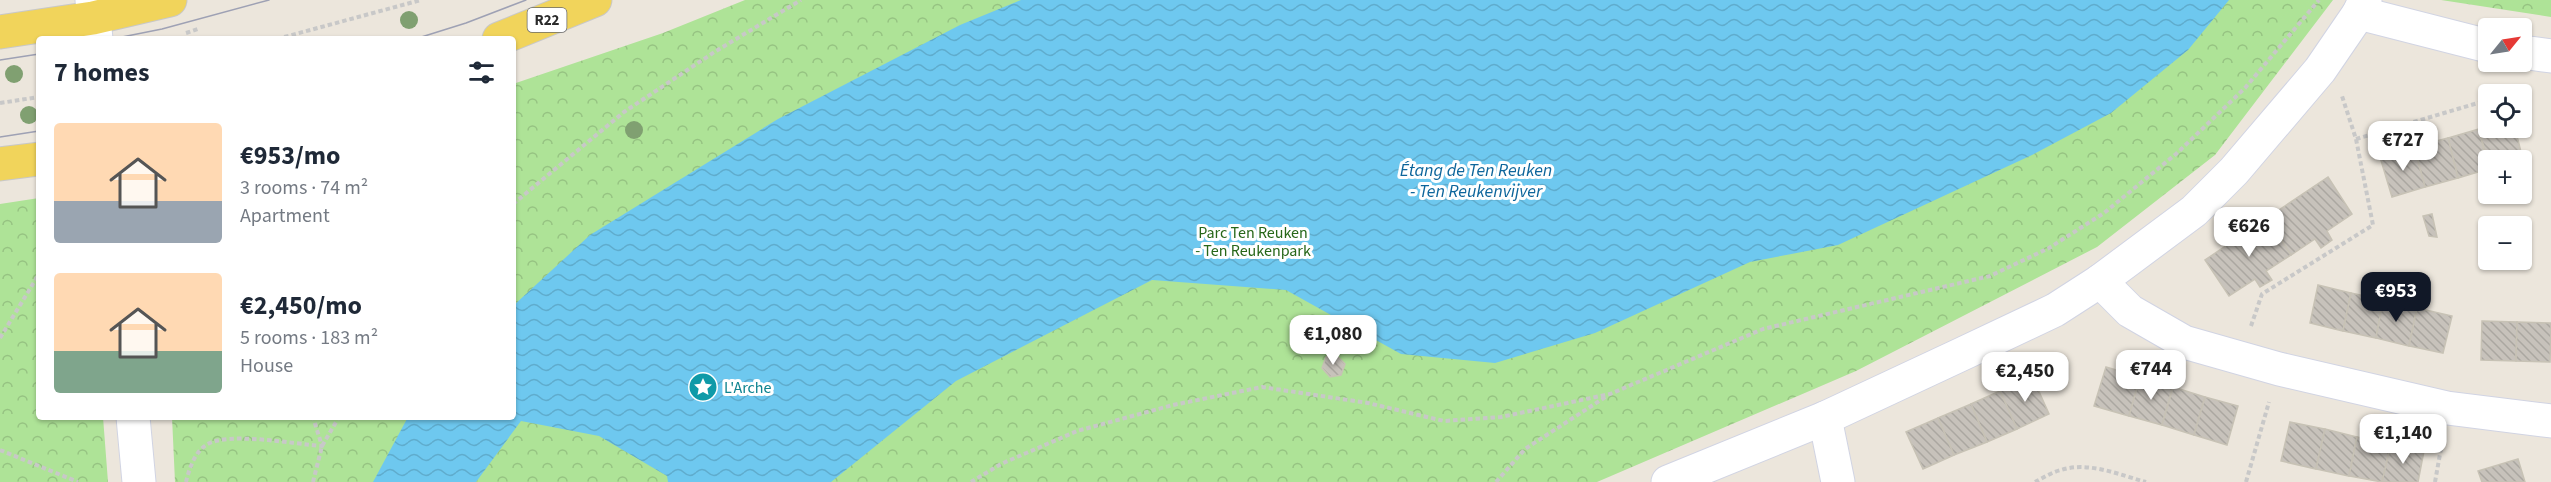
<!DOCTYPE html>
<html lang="en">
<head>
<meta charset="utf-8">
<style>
	:root { --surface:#fff; --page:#f2f2f3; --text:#1f2937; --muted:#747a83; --accent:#111827 }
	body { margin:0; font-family:"Source Sans 3",sans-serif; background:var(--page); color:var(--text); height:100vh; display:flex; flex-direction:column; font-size:22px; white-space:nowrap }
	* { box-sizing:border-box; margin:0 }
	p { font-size:20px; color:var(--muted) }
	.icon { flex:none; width:33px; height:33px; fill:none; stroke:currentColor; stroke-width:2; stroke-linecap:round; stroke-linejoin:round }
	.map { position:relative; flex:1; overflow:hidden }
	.panel { position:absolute; left:36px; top:36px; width:480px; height:384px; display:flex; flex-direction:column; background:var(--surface); border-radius:6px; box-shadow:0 2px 4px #0004 }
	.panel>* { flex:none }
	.needle { width:39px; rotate:60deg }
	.fabs { position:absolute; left:2478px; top:18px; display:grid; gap:12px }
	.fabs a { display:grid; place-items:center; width:54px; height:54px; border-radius:6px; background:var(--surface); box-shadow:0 2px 4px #0004; font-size:30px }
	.price { position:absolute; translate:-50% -51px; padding:0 14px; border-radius:12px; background:#fff; color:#222; font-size:20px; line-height:39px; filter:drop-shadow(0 2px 3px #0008) }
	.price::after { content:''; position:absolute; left:50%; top:36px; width:18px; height:14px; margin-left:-9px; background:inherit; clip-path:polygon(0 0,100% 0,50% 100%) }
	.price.selected { background:var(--accent); color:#fff }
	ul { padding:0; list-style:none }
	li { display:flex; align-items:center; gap:18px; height:150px; padding:0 18px }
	li span { display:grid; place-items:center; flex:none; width:168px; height:120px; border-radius:6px; color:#555 }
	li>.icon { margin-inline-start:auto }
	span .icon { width:72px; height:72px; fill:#fffc; stroke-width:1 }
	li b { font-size:26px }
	h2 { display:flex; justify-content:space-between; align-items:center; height:72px; padding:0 18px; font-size:26px }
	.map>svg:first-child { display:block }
</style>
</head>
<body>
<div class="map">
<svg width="2551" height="482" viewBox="0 0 2551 482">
	<defs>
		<pattern id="park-crowns" width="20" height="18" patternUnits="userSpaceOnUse" patternTransform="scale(1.5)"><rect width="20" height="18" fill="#aee397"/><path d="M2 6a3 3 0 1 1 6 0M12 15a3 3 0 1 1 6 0" fill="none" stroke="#96c382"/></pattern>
		<pattern id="water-waves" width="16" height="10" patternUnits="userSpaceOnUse" patternTransform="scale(1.5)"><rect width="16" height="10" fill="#6ec8ef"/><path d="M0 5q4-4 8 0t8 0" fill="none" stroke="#5faccd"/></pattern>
		<pattern id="building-back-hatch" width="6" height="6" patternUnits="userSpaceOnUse" patternTransform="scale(1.5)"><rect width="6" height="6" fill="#c7c2bb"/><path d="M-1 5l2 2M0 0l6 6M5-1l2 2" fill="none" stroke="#aba7a1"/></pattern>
	</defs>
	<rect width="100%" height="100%" fill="#ece6dc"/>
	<g fill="url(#park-crowns)">
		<polygon points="745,0 2333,0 2215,155 2097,247 1856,371 1597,482 175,482 172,417 513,417 513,84 663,33"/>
		<polygon points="2441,0 2551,0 2551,17"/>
		<polygon points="39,198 39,417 103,417 108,482 0,482 0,204"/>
	</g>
	<polygon fill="url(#water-waves)" points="1021,0 2229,0 2188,50 2111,113 2032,155 1838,245 1750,262 1595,333 1495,363 1401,354 1286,290 1152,280 956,381 831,482 668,482 667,476 599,436 521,421 476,482 373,482 408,417 513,417 513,306 590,235 778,119 960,25"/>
	<g fill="url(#building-back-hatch)" stroke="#c7c2b5" stroke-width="1.5">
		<polygon points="2488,126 2515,128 2523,160 2488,160 2488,163 2479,129"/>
		<polygon points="2479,129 2488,169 2458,178 2448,138"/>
		<polygon points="2448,138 2458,178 2425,187 2414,147"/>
		<polygon points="2414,147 2425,187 2392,197 2380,157"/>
		<polygon points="2328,177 2352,214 2327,231 2332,240 2321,248 2315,239 2291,255 2267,218"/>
		<polygon points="2432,214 2437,237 2429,236 2423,216"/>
		<polygon points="2267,218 2291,255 2266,271 2272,280 2260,287 2255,279 2229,296 2205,260"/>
		<polygon points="2318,285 2351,293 2343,331 2310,323"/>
		<polygon points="2351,293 2383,300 2376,338 2343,331"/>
		<polygon points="2383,300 2417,308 2409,346 2376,338"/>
		<polygon points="2417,308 2452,316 2443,353 2409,346"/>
		<polygon points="2482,321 2517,322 2516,361 2481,360"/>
		<polygon points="2517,322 2551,323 2550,362 2516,361"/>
		<polygon points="1336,355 1345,364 1341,375 1330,377 1322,368 1326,357"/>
		<polygon points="2106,367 2140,377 2129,416 2094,406"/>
		<polygon points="2140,377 2173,387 2162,425 2129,416"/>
		<polygon points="2033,378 2049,414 2017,429 2000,391"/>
		<polygon points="2173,387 2205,397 2194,435 2162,425"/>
		<polygon points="2000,391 2017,429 1987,442 1971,404"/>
		<polygon points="2205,397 2238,406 2227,445 2194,435"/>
		<polygon points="1971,404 1987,442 1954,455 1938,418"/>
		<polygon points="1938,418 1954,455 1923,469 1906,432"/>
		<polygon points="2290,422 2325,429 2316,469 2281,461"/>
		<polygon points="2325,429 2357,437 2349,476 2316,469"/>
		<polygon points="2357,437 2391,444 2382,482 2349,476"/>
		<polygon points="2391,444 2424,451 2418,482 2382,482"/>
		<polygon points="2518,459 2525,482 2482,482 2478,471"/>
	</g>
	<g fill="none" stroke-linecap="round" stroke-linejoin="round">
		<g stroke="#d1d4e3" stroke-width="35">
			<g id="minor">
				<polyline points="92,0 96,39"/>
				<polyline points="2359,13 2488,46"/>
				<polyline points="2522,52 2551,56"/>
				<polyline points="2100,281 2130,311 2184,342 2279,369 2447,408 2551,421"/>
				<polyline points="133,417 139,482"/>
				<polyline points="1825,418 1838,482"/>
				<polyline points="1668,482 1825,418 1962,354 2055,310 2100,281 2194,211 2234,171 2320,70 2359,13 2365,0"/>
			</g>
		</g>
		<g stroke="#c8c8c8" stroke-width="35">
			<g id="primary">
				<polyline points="0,32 93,18 170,0"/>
				<polyline points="499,39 595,0"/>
				<polyline points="0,164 39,159"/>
			</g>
		</g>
		<g stroke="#c8c8c8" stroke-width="4" stroke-dasharray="4.5 3" stroke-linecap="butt">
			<polyline points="186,33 198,29"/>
			<polyline points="277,39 421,0"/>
			<polyline points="2507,94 2526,89"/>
			<polyline points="0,103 39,97"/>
			<polyline points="2356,139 2488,100"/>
			<polyline points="513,204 624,112 716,51 801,0"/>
			<polyline points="2251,326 2262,294 2373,225 2356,139 2342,96"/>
			<polyline points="0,338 39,274"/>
			<polyline points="0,450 78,482"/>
			<path d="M186,482C189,470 194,453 206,445C227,431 294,444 322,446L313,417"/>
			<polyline points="313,482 322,446 339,417"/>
			<polyline points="971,482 1001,464 1077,431 1173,405 1262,387 1368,403 1444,421 1501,417 1610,394 1763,329 1990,276 2049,248 2104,213 2176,154 2245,88 2319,0"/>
			<polyline points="1496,482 1525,449 1607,396"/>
			<path d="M2035,482C2043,478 2052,472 2061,470C2088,461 2120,475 2146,482"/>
			<polyline points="2246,482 2269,402"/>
			<polyline points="2435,482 2442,443"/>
		</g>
		<use href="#minor" stroke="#fff" stroke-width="33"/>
		<use href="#primary" stroke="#f1d45b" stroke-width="33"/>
		<g stroke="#9ea1b4" stroke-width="1.5">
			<polyline points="112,39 162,29 269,0"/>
			<polyline points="415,39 466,23 526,0"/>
			<polyline points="0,60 39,54"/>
			<polyline points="0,137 39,131"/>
		</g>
	</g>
	<g fill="#80a071">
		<circle cx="409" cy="20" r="9"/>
		<circle cx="14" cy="74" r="9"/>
		<circle cx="29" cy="115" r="9"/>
		<circle cx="634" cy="130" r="9"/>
	</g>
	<defs>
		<g id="sight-disc" transform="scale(1.5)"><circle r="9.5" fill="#0f9aa8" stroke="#fff"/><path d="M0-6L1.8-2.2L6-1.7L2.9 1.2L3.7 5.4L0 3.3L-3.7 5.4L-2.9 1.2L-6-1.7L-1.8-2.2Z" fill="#fff"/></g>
	</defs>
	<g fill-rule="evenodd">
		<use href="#sight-disc" x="703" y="387"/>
	</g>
	<g text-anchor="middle" stroke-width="6" stroke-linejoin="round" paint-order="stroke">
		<rect fill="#fff" stroke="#6a6a6a" stroke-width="1.5" x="527.5" y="8" width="39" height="24" rx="4.5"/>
		<g font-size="15" font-weight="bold" fill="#2a2a2a">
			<text x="547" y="25">R22</text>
		</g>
		<g font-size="16" fill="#276719" stroke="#fff">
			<text x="1253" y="238">Parc Ten Reuken<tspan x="1253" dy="18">- Ten Reukenpark</tspan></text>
		</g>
		<g font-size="16" fill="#0d838f" stroke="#fff" text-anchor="start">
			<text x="724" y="393">L'Arche</text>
		</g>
		<g font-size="18" font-style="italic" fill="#0d659b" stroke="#fff">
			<text x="1476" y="176">Étang de Ten Reuken<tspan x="1476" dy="21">- Ten Reukenvijver</tspan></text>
		</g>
	</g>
</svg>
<div class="fabs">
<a><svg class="needle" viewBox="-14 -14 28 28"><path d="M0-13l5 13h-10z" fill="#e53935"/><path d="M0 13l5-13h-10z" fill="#747a83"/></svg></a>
<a><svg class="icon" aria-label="locate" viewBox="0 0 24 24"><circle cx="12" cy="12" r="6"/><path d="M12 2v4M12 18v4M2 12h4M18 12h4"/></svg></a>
<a>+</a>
<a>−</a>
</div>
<b class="price" style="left:2403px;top:172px">€727</b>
<b class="price" style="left:2249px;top:258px">€626</b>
<b class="price selected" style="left:2396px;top:323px">€953</b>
<b class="price" style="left:1333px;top:366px">€1,080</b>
<b class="price" style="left:2151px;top:401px">€744</b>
<b class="price" style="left:2025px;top:403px">€2,450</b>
<b class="price" style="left:2403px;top:465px">€1,140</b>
<section class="panel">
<h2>7 homes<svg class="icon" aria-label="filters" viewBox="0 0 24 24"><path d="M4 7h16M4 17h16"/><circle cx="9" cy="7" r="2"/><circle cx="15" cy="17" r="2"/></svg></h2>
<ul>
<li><span style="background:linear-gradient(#ffd9b3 65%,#9aa5b1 0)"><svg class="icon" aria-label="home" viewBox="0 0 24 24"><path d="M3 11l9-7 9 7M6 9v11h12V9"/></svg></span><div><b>€953/mo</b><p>3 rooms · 74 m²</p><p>Apartment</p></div></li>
<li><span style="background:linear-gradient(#ffd9b3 65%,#7fa58c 0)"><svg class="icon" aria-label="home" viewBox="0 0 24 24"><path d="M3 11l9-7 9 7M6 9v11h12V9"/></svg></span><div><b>€2,450/mo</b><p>5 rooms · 183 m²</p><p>House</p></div></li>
</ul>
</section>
</div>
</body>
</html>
